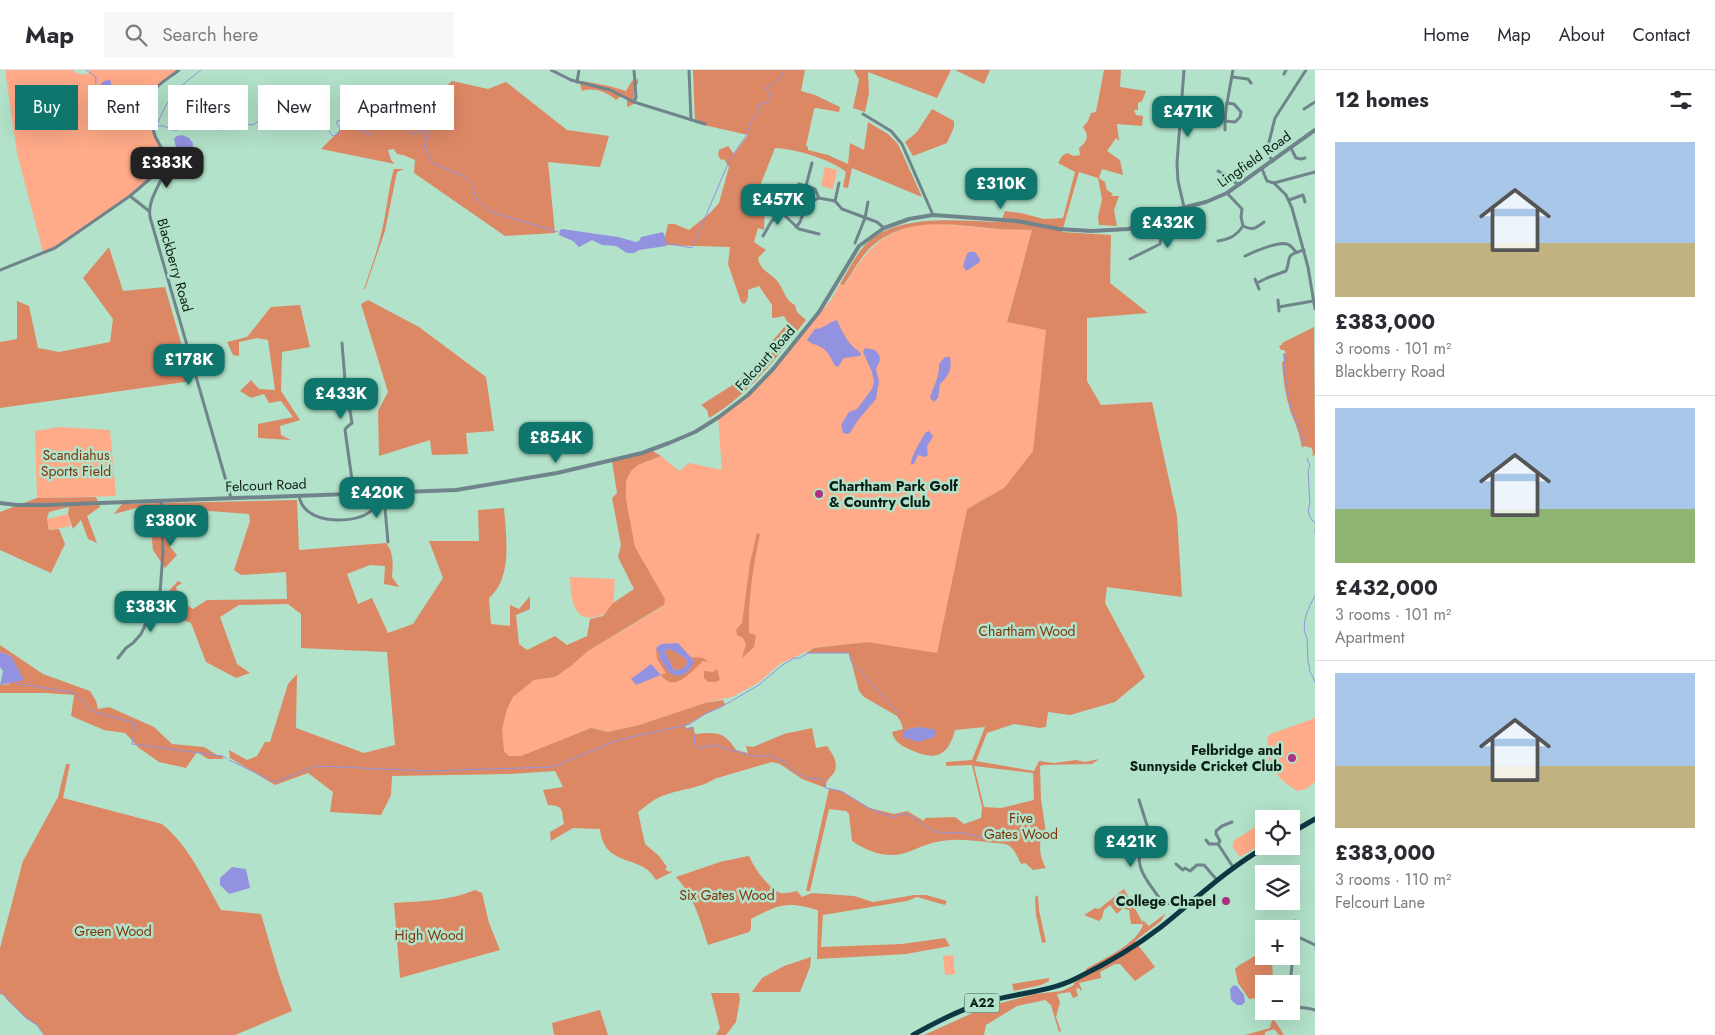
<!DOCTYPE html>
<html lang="en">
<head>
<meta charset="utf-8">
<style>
	:root { --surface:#fff; --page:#f7f7f7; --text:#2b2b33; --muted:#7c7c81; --line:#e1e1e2; --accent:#0f766e }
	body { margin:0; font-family:Jost,sans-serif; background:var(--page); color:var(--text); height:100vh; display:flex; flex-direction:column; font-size:19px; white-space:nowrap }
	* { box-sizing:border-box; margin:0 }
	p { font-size:16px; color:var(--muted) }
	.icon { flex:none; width:28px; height:28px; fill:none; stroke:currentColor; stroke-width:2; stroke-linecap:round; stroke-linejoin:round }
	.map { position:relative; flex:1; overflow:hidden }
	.panel { display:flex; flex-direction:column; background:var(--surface); width:400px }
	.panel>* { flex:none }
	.top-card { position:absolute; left:15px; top:15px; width:475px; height:45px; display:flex; gap:10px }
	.fabs { position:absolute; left:1255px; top:740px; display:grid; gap:10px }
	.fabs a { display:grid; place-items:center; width:45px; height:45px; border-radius:0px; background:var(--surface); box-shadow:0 5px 20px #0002; font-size:25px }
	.price { position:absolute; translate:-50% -42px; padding:0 11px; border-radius:10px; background:var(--accent); color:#fff; font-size:16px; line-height:32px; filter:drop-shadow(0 1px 2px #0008) }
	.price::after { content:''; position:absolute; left:50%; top:30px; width:15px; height:11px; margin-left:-8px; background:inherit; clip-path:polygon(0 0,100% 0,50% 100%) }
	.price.current { background:#222; color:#fff }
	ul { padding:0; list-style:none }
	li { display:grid; align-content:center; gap:10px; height:265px; padding:0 20px }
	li+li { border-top:1px solid var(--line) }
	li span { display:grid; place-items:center; height:155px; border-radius:0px; color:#555 }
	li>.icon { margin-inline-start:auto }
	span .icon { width:90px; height:90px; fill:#fffc; stroke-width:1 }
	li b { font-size:21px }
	h2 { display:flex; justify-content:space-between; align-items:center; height:60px; padding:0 20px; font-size:21px }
	.tag { padding:0 18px; border-radius:0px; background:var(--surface); box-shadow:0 5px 20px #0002; font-size:18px; line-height:45px }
	.tag.current { background:var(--accent); color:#fff }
	header { display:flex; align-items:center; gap:30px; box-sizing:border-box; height:70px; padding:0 25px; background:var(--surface); border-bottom:1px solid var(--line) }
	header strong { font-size:24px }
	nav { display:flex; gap:28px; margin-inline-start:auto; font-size:18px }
	.search { width:350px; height:45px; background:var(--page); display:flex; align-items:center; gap:12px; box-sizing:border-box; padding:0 18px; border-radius:0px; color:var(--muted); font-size:19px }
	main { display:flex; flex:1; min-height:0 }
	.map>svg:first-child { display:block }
</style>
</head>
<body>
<header>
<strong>Map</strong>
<div class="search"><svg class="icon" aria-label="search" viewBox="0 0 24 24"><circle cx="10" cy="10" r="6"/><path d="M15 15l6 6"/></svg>Search here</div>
<nav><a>Home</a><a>Map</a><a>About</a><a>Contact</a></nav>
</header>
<main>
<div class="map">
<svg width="1315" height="965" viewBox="0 0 1315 965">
	<rect width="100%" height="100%" fill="#b2e2c9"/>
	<g fill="#fa8">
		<path d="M5,0H72C77,4 82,5 88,4L89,0H179C172,6 161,12 155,20C148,30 150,51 154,62C158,75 164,80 166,95L130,126L55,178L43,182L17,83Z"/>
		<polygon points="825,97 837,100 833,119 821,116"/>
		<path d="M934,153L996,159L1032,160L1007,251L1047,260L1033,381L1004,418L967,439L937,584L867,572L814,578L780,594L758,613L732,627L705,633L639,655L608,662L591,658L521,686H509L504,681L501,659L507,639L513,627L534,610L555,607L571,596L588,581L662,537L665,529L635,477L626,429V411L631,401L638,395L661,386L679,401L689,393L722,400L718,347L761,312L831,230L840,214L845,215C867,177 888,156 934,153Z"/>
		<polygon points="60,357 110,360 116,426 37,428 35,361"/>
		<polygon points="68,444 71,456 49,460 47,449"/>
		<path d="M570,507L615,509C614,516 615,526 613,533C611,538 604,545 599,546C572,554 571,527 570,507Z"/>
		<path d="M1315,648V712L1306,719L1297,721C1276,708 1264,694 1268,667L1271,664Z"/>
		<polygon points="1259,755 1264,763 1264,773 1240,787 1232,776 1234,774 1233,771"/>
		<polygon points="953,885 955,904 945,905 943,886"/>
	</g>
	<g fill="#dd8865" fill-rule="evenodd">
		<path d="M693,0H805L801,21L815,25L840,37L839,42L816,38L814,39L806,76L808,77V80L828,85L848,94L850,73L864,80L868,52L888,64L898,74L922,127L852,98L848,118L843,117L846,102C830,89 796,79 775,78L756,126L765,130L764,160L758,158L754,172L766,180L758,188C760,201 771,203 778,212C784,220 785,230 795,235L797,242L806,250C777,287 750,324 709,348L707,340L701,335L731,316L772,283L773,270L788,253L784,246L774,248L772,247V235L759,216L748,220C748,225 749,230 744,234L741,232L728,194L730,177L663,175L668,154H675L689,160L710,143L719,133L729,97L724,89L721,90L718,85L719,80L728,76L734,84L748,65L695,53Z"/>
		<polygon points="854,0 951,0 937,28 868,2 869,23 865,42 853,38 859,10"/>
		<polygon points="955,0 990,0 984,14"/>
		<path d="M1104,0H1121L1120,17L1146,21L1142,31L1138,33V40H1134L1136,45L1143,46L1142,56L1117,54L1119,71L1116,68L1107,81L1120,90L1123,105L1102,99L1099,108L1105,112L1107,120L1113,124L1111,126H1119L1114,140L1117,156L1099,155L1098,147L1102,129L1098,108L1079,102L1062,162L1111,165L1110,213L1148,243L1087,248V311L1101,335L1152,332L1177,446L1182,527L1107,517L1105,533L1145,607L1115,632L1070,645L1048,642L1046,657L1040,658L1014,654L987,663L976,691L1034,701L1039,691L1054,693L1076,690L1085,692L1099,689L1092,694L1043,695L1040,696L1041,729L1046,763L1042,764C1039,777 1039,785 1046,798L1033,800L1025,793L1021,794C1010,770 1009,775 986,772C966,770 952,768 932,773C918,777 906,785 892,785C877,785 864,779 852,771L849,744L846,741L829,739L810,821H806L829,719L841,721L869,738L894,744L907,741L924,751L925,748L955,747L964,754L981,748L982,737L972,695L946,696V692L972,690L985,657L955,660C948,687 935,691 911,680C902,676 894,672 892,662L903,659L901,652L897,646L864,627L859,621L849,583H806L814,578L867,572L937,583L967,439L1004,418L1033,381L1046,260L1007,252L1032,160C1017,159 1003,160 989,158C947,154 902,146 868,180C859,190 852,203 844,215L840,214C848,201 855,186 865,175C896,142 959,151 1001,152L1005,141L1021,143L1044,149L1063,148L1075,102L1058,93L1062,86L1067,83L1074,86L1080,85L1079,78C1088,71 1089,66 1083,57L1088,51L1091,43L1096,42ZM918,657L935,660L934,667L923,669L905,660ZM974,696L1033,703L1034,730L1001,738L984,737Z"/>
		<path d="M638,9V14L634,16V34L627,37V28L623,25L616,30C607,22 594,17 582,21L580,14L583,11L609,16L626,21L632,11Z"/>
		<polygon points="452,11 488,19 506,12 567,60 609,66 600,97 548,92 555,163 505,166 414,103 415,90 403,85 397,84 394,79 388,80 391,90 395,94 321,79 382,18 439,23"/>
		<polygon points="932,39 954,51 954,57 947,73 913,86 905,72 917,62"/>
		<path d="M394,99H404L397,102L385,161L365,219H364C370,200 378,180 382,160C387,140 388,119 394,99Z"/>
		<polygon points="109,177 123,221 165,217 192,311 0,338 0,272 17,269 17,231 29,236 38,278 59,282 110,272 113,249 83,208"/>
		<polygon points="368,230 419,257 486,307 494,361 466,363 468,384 432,385 430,370 379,386 378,341 388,322 361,234"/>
		<polygon points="300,235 310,277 282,282 281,321 300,350 280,356 281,365 291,370 258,368 258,354 293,347 281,331 269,333 264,324 251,328 240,321 251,310 259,319 275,320 268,270 257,268 239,272 239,286 233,285 227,272 247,267 271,237"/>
		<path d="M1314,257L1315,385L1311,386L1313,384L1312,378L1304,376L1302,378C1300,364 1295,353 1290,340C1285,324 1283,308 1282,292L1284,291L1283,284L1286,283L1284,280H1281L1279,276L1282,275V273Z"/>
		<path d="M651,380L661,386L638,395L631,401L626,411V429L635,477L665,529L664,535L588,581L571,596L555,607L534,610L513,627L507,639L502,659L504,681L509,686H521L591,658L608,662L639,655L705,633L723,630L725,634L723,636L705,644L685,656L686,658L693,657L695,664C716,662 724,661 736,680L748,683L746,676L753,677L784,664L812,658L816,678L827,676C833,685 839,693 834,703C829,709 826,709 826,718L802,709L780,694L772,692L714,709C704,717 678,720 665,725C655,728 646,736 638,742L645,774L659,786L667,797L665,799L669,802L671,801L672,802L656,810C642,783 604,799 600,759L573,758L551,771L550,762L564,754C561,738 564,736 548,735L543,720L563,717L555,701L510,704L392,706L391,725L381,745L330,742L333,722L308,703L275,715L230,688L229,680L247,690L257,686L265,672H270L288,614L297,604L296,658L364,683L395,675L387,582L301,578V544L288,534L239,535L220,547L237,594L250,603L236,608L206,592L191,553L156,540L146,551L144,549L150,538L156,520L162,526L166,524L178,511L182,513L176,517L179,530L193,539L207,530L287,529L286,502L241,505L234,500L250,451L249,444L170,438V477L177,485L165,498L153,480L150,451L140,437L114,444L122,434L297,430L299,480L386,473C394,482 393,496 392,507L399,517L384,514L385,496L370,495L347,504L358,534L372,528L388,563L413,554L443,508L429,471H479L478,440L504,438C506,466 513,508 489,528L491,554L510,556V535L519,539L530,526V539L516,545L519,574L527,580L555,566L567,575L587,566L590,549L603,546L613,533L634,519L618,487L621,475L612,428L617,423L612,391Z"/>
		<polygon points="96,427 100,437 87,446 97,473 88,469 81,450 73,459 68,444 69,437 49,442 47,449 49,460 59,459 65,474 51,503 0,480 0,442 37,428"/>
		<path d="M757,463L760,464C753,497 748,529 749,563L756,565L754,577L742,588L746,574L743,568L737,565L736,560L742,553L750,493Z"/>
		<polygon points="0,575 43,604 90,621 96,631 98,639 109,637 154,657 172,674 204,677 217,685 223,686 223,689 208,689 197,682 186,698 159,692 139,678 125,663 104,660 71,646 74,625 46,623 0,623 0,615 9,614 11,586 0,582"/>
		<path d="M656,578L660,585L659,588L673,605L694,591L691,587L703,588L709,592L703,591C692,601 674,624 661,605L666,603L657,589Z"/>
		<polygon points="668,579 674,581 687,590 686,596 681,599 674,600 665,582"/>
		<polygon points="717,599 720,610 715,612 708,612 704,608 704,601 713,602"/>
		<path d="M66,694H70L63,728L162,754C189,776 204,810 221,840L261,844L279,905L292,941L235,965H44L37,955L26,948L7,930L4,925L0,924V878L23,791L58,727Z"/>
		<path d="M748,786L750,787C752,796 771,821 781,823C786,824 791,822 797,821L802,827L812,823L854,826L873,832L914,825H926L947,831L945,835L917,827L907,831L823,845L821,877L902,874L945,868L950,876L906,884L817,889L818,840C785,831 780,834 751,849V859L749,862L708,875C700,849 694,827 676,807L720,792Z"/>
		<path d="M1124,819L1143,853V850L1149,856L1166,843L1161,851L1135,871L1155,897L1135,911L1120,894H1115L1100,902L1101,908L1079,913L1082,920L1081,921L1079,918L1076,919L1078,926L1073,928L1070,922L1057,924L1060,932L1056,947L1061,961L1059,962L1051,935L1045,930L1017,936L986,955L984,965H924L986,937L1035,924L1062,921L1074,915V913L1087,905L1086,899C1103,889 1139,873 1143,854H1131L1129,840L1123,838L1117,844L1110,835L1104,840L1102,848L1099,851L1084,845L1095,838L1099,839Z"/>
		<path d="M475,820L482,823L489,853L500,880L400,908L394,833C421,831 449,831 475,820Z"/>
		<polygon points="1038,825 1039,840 1046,872 1042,873 1036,845 1035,827"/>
		<polygon points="1262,858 1265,859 1264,859 1264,886 1272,886 1273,914 1264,914 1264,927 1249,929 1238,913 1235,899 1238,896 1258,884"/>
		<polygon points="811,887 810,897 800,922 752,922 762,908 784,896"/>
		<polygon points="1049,908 1049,911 1041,915 1014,921 1012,914"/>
		<polygon points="711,923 739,923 740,929 736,952 726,965 716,965 720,958"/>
		<polygon points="600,940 608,965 554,965 552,953"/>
		<polygon points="1272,950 1275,951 1284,965 1279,965 1274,959 1265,962 1265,965 1245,965 1270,958"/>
	</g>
	<g fill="#9292e1" fill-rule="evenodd">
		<path d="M109,10L111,11C112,29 120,26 132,36L129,44C121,43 116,40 112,32L107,34L105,32V22L100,15L104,11Z"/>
		<path d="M182,65L189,68L193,73L192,83C180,86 176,80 174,69L177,66Z"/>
		<polygon points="562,159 618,167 636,172 639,171 641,167 663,162 666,170 666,176 639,180 634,183 627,183 616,176 602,175 592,170 579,177 573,171 559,165 560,160"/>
		<polygon points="969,182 975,182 980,189 980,192 966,201 963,196 967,184"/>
		<path d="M837,250C842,262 849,276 860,282L861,285L860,286L844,288L838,297L835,296C830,287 829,281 819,276C814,274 811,274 807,270L815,259C826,258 828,252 837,250Z"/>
		<polygon points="865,278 875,280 879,285 880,290 876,299 879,312 876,329 858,350 850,363 847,364 843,363 841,355 849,342 857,339 872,319 874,312 872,302 863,282"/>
		<path d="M945,287H950C952,299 949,306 940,314L938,328L934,332L930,328C933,317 940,306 939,294Z"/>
		<path d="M929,361L933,366C928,377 926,372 928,385L925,387L918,385L914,394L911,395C910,388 921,370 926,362Z"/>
		<path d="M678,573L694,591C692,600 681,610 672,604C667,602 664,593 659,588L660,585L656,578L661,574ZM668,579L674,581L687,590L686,596L681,599L674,600L665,582Z"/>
		<polygon points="0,582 11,586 24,610 0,615 3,601 0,597"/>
		<polygon points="651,594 661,605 636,615 631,609"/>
		<polygon points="918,657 936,660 934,667 918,672 902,667 905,660"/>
		<polygon points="232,797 246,799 250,818 229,824 220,815 220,808"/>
		<polygon points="1234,915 1237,916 1244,925 1245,932 1242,935 1237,935 1231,930 1230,919"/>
	</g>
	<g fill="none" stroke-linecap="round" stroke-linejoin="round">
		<g stroke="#9292e1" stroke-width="1">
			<path d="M86,0L96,7C95,15 97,34 102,41C108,49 140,54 150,56"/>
			<path d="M157,55C168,26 177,19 201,0"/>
			<path d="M154,56H164L172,60H178L186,55L201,53L216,60L227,58L237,53L253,55L259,51L270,55L282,51L298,60L305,53L310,54L314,48L323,46L326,48L330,63L333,66L338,64L340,58L337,54V51L346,49L350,55L370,65L372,62L370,57C379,54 382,55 384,45L386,44L391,48L398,47L404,58L412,64C418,63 424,59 429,63L426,66L427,69L424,76L432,93L465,107L471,113L477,130L491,142L558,162"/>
			<path d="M665,173L692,178L730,89L746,66L751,52L758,43V35L769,31L771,24L766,18C773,13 782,9 784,0"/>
			<polyline points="1284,284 1285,295 1284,298 1291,338 1301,362 1304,376"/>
			<path d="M1307,388L1310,396L1308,401L1310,434C1306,441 1310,449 1315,453"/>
			<polyline points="1315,459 1315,463"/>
			<path d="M1315,526C1308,538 1300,555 1307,568L1308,592L1310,599L1309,601L1311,603L1315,612"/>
			<polyline points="15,613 75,623 91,641 135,653 132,674 222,686 226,688"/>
			<path d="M685,657L687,659L693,657L695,675L699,678L714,675L756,687L770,685L776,689L784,691C789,699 801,705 810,709L816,708L823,710L826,718L841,721L869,738L880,743L893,747L906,743L935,762L963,763L988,769"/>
			<polyline points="229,690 275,712 316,696 429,701 553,697 618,670 690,654 705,644 721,637 759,615 781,596 794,588 800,588 808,583 849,583 851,591 900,645"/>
			<polyline points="0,921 26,948 37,955 44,965"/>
		</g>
		<g stroke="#70848c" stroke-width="3">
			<polyline points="551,0 571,10 610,20 634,32 705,54"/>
			<polyline points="634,0 636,27 634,32"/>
			<polyline points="689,0 691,50"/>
			<polyline points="1284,4 1286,0"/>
			<polyline points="1232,7 1248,9 1251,13"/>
			<polyline points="577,12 579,0"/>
			<polyline points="1227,33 1233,0"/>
			<polyline points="1304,39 1315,32"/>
			<polyline points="863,44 891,61 902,74 933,145"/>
			<path d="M1225,60C1225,51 1225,42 1227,33L1234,34L1241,42L1240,47L1235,52L1225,51"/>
			<polyline points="1291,78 1296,88 1301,89 1305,88"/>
			<polyline points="1273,91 1268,85 1267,80 1275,48 1306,0"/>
			<path d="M166,95C163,113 147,128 150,147L231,428"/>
			<polyline points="1262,99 1267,111 1274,113 1286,125 1292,138 1308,197 1315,239"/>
			<polyline points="1218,101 1231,108 1238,115"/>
			<polyline points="1274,113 1315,102"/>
			<polyline points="799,114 815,119 819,128"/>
			<polyline points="1219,114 1225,104"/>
			<polyline points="806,116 812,93"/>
			<polyline points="130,126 149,141"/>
			<polyline points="1289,130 1303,125 1305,132"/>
			<polyline points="835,131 839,113"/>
			<polyline points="1184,137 1178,111 1177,93 1184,0"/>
			<path d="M1243,156C1253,161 1256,158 1264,152"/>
			<polyline points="796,157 800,152 807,133 819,128 835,131 842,139 877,152 884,158"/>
			<polyline points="763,166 771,152 779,143 782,143 799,159 819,164"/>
			<path d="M1218,171C1230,169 1236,166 1243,156L1241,147L1242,139L1227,123"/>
			<polyline points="855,173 865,148 868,132"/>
			<path d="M1245,186C1253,182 1279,171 1287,174C1291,175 1294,180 1296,182"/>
			<polyline points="1130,189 1160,174 1162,161 1173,139"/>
			<path d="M0,200L55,178L130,126L166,95C166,83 160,76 155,66C152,57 148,32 152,23C157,14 172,6 179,0"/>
			<polyline points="1255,209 1259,219"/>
			<path d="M1257,213L1267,208L1286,201C1292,187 1283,186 1304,180"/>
			<polyline points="1278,230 1279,241"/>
			<polyline points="1279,237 1313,231"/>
			<polyline points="342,273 345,310 352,353 346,358 345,360 354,424"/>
			<path d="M299,426C304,453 345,454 365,445C374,440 379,434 384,426L383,423"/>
			<polyline points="384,427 388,472"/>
			<polyline points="118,588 126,578 133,573 141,564 160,523 163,482 161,431"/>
			<path d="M1139,730L1152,771C1149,775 1143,778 1141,782C1133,798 1154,819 1162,832L1165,834L1181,832L1185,836"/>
			<polyline points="1206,770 1209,774 1218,774 1233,797"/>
			<polyline points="1218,774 1220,771 1216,764 1216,761 1222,756 1232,752"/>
			<polyline points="1176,794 1183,800 1185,798 1190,801 1197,795 1204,795 1217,810"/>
			<polyline points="1295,851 1294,865 1315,875"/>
			<polyline points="1290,914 1293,886 1291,882"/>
			<polyline points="1291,919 1291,930"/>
			<path d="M1291,936C1299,938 1307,937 1315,940"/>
			<polyline points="1289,941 1289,947"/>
		</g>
		<polyline stroke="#70848c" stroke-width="4" points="0,433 17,435 46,435 456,420 557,403 642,383 669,373 695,362 719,347 748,325 773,299 819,242 859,176 884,158 909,149 933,145 1017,151 1059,159 1092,161 1128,159 1145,154 1162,143 1206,132 1227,123 1315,60"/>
		<g stroke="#0e3744" stroke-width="5">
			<polyline points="1291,763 1315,749"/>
			<path d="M913,965C936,952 962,938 989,931C1018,923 1050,922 1077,908C1106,894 1135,877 1161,857C1196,829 1228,798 1267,776"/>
		</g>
	</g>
	<g fill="#ab3185" stroke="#b2e2c9" stroke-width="2">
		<circle cx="819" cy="424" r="5"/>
		<circle cx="1292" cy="688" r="5"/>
		<circle cx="1226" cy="831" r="5"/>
	</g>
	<g text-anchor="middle" stroke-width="5" stroke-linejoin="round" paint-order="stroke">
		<rect fill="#b2e2c9" stroke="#3d584b" stroke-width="1" x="964.5" y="923.5" width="35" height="19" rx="4"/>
		<g font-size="12" font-weight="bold" fill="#0b1d15">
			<text x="982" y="937">A22</text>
		</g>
		<g font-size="14" fill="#0b1d15" stroke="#b2e2c9">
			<text transform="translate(1254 89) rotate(-35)" y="5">Lingfield Road</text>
			<text transform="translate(175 195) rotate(74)" y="5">Blackberry Road</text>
			<text transform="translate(765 288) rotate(-48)" y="5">Felcourt Road</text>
			<text transform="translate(266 415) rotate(-2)" y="5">Felcourt Road</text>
		</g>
		<g font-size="14" fill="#7e320b" stroke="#b2e2c9">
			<text x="76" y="390">Scandiahus<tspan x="76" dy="16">Sports Field</tspan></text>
			<text x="1027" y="566">Chartham Wood</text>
			<text x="1021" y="753">Five<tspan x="1021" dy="16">Gates Wood</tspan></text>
			<text x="727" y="830">Six Gates Wood</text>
			<text x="113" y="866">Green Wood</text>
			<text x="429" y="870">High Wood</text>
		</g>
		<g font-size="14" font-weight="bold" fill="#0b1d15" stroke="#b2e2c9" text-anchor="end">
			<text x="829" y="421" text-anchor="start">Chartham Park Golf<tspan x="829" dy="16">&amp; Country Club</tspan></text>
			<text x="1282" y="685">Felbridge and<tspan x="1282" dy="16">Sunnyside Cricket Club</tspan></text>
			<text x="1216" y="836">College Chapel</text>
		</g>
	</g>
</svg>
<div class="fabs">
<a><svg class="icon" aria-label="locate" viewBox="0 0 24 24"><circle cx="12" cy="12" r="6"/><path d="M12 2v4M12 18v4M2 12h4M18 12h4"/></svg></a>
<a><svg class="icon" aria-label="layers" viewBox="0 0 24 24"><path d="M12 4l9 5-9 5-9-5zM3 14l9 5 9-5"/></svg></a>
<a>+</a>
<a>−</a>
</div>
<b class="price" style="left:1188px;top:68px">£471K</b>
<b class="price current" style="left:167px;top:119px">£383K</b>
<b class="price" style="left:1001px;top:140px">£310K</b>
<b class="price" style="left:778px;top:156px">£457K</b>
<b class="price" style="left:1168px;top:179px">£432K</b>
<b class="price" style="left:189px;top:316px">£178K</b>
<b class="price" style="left:341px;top:350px">£433K</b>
<b class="price" style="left:556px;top:394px">£854K</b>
<b class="price" style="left:377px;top:449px">£420K</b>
<b class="price" style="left:171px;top:477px">£380K</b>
<b class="price" style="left:151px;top:563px">£383K</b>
<b class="price" style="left:1131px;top:798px">£421K</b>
<div class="top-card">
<a class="tag current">Buy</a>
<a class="tag">Rent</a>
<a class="tag">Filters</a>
<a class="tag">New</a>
<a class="tag">Apartment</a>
</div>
</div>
<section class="panel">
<h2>12 homes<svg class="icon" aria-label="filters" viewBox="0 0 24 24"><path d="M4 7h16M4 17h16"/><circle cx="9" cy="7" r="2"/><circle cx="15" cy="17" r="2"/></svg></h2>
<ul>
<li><span style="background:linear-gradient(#a9c7e8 65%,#c2b280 0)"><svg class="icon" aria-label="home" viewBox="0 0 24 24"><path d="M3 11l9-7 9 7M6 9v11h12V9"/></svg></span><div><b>£383,000</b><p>3 rooms · 101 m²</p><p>Blackberry Road</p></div></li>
<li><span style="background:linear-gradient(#a9c7e8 65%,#8fb573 0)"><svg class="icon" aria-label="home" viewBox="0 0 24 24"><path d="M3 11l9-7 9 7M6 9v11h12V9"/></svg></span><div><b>£432,000</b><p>3 rooms · 101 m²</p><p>Apartment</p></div></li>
<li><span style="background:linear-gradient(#a9c7e8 60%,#c2b280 0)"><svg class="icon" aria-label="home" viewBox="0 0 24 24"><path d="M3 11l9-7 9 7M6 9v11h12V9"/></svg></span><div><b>£383,000</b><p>3 rooms · 110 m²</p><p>Felcourt Lane</p></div></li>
</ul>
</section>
</main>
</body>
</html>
